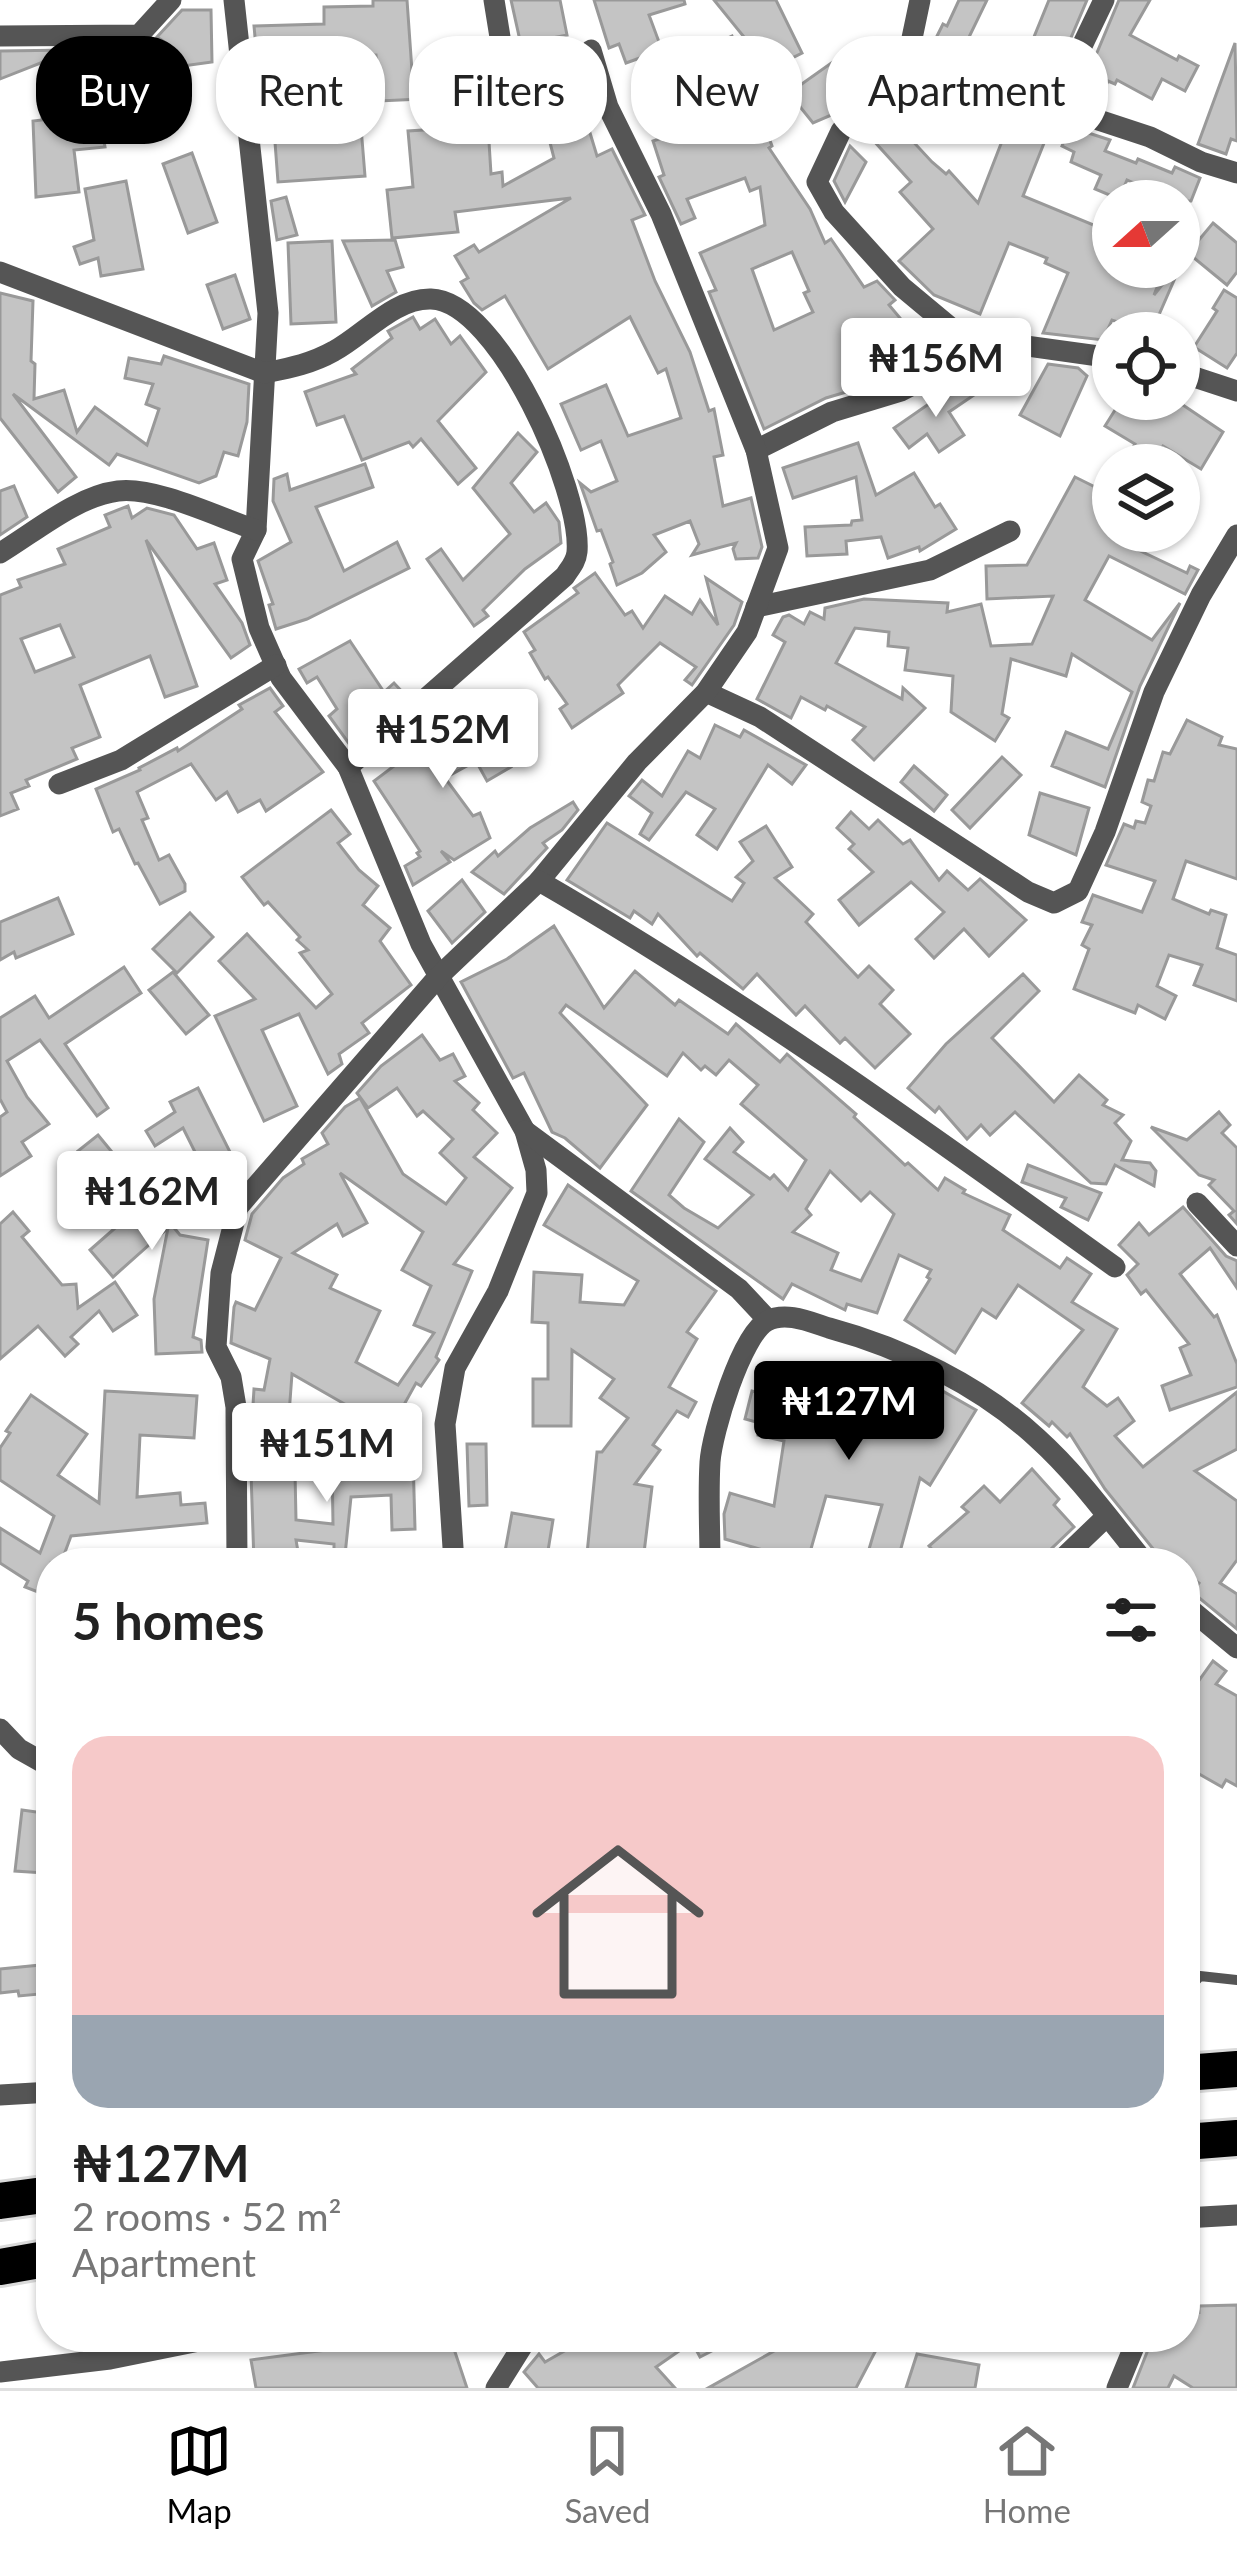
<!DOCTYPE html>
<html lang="en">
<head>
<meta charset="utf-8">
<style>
	:root { --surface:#fff; --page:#f6f6f6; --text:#222; --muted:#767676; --line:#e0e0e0; --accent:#000 }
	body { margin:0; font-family:Lato,sans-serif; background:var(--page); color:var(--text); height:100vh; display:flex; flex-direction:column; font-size:45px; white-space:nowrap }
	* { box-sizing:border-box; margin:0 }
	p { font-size:39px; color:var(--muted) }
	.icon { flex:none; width:66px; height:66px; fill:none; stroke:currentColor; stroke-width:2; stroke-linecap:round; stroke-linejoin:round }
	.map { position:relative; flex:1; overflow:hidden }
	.sheet { position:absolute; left:36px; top:1548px; width:1164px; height:804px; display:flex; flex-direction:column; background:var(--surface); border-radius:48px; box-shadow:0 3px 9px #0004 }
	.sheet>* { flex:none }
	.hud { position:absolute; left:36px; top:36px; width:1167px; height:108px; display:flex; gap:24px }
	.needle { width:78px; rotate:249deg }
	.buttons { position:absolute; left:1092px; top:180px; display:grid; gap:24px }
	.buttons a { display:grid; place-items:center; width:108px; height:108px; border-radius:50%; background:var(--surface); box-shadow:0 3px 9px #0004; font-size:60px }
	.price { position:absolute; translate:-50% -102px; padding:0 27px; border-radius:12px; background:#fff; color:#222; font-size:39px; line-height:78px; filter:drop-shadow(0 3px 6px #0008) }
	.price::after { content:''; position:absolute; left:50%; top:72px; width:36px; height:27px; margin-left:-18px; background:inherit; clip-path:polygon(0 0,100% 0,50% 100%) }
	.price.selected { background:var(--accent); color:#fff }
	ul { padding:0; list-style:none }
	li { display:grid; align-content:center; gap:24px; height:636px; padding:0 36px }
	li+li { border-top:3px solid var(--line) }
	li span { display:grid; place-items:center; height:372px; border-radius:36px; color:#555 }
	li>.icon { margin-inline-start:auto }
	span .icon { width:216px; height:216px; fill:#fffc; stroke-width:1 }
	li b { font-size:51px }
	h2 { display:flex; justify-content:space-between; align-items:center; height:144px; padding:0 36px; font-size:51px }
	.pill { padding:0 42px; border-radius:48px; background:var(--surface); box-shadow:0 3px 9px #0004; font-size:42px; line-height:108px }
	.pill.selected { background:var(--accent); color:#fff }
	.tabs { display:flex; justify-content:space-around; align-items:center; height:168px; border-top:3px solid var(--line); background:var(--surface); font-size:33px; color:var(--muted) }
	.tabs a { display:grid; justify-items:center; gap:6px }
	.tabs .selected { color:var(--accent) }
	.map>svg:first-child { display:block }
</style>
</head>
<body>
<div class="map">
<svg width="1237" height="2388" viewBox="0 0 1237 2388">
	<rect width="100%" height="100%" fill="#fff"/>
	<g fill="#c4c4c4" stroke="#999" stroke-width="3" fill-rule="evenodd">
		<polygon points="373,0 407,0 412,71 420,71 421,99 379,101 376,55 320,55 321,66 276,67 289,132 361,127 365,176 278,182 273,116 262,115 254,26 324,24 324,7 373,6"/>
		<polygon points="511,0 560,0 567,35 543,40 552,52 537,67 521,45"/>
		<polygon points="594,0 684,0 685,4 649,15 662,50 626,63 619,44 609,48"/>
		<polygon points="714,0 776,0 802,53 770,69"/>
		<polygon points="959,0 987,0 969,37 999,52 1002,44 1027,54 1049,0 1087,0 1050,87 936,38 943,24 947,26"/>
		<polygon points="1119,0 1150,0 1130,35 1177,60 1179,56 1198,66 1185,91 1162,79 1152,99 1117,80 1115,84 1108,81 1097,104 1078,98"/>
		<polygon points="182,10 211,10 212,62 139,72 149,134 104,141 105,147 74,150 79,192 36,197 33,121 42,120 43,62 0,79 0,51 144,49 152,43 166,43 157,37"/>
		<path d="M732,36L772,146L769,148L810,209L825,243L831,239L864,287L877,281L895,300L889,305L931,355L911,369L898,359L859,379L863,387L826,398L764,429L709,292L716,290L700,253L765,225L760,187L750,191L745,178L687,199L695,218L681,224L659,177L664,175L653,141L659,139L646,104L726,73L713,45ZM792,252L809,291L804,293L813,312L774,330L752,269Z"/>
		<polygon points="1235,43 1237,141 1231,139 1226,154 1198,144"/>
		<polygon points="844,54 857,86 836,113 813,123 789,93"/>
		<polygon points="1011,118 1048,133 1023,196 1113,233 1113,267 1165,267 1154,295 1170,275 1175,278 1151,333 1112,320 1103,340 1043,333 1068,273 1045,263 1047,258 1009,243 980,314 934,295 899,261 933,229 900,192 911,182 873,140 894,121 932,162 946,174 949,171 978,203"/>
		<polygon points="587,123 597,156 612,149 645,215 632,220 655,281 690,352 709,411 714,409 723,455 714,457 723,506 751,498 762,547 758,558 736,559 733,549 736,543 692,555 699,544 690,521 654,535 666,552 642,573 617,585 610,564 613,562 601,530 597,531 580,483 591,492 617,481 601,441 581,450 561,404 606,385 628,436 681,418 666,369 658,373 630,317 548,369 505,296 482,310 474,303 461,282 468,278 455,256 474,245 479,252 571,198 455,212 458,232 392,238 387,190 413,187 408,131 488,126 491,174 502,172 503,186 554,158 548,135"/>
		<polygon points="1070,127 1110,140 1105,151 1136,163 1138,159 1172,173 1175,167 1200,178 1191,201 1161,201 1163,196 1127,180 1119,199 1095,189 1101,175 1071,162 1074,152 1062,146"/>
		<polygon points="850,146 866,162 845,202 834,181"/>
		<polygon points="192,153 217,222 188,233 163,164"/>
		<polygon points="126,181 143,269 101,276 98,258 80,264 74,247 94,240 85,189"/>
		<polygon points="286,197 297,235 277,240 271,201"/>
		<polygon points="1213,223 1237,243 1237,272 1227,285 1188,253"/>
		<polygon points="395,240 403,267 387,271 396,292 372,306 343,241"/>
		<polygon points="332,241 336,322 291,324 288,243"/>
		<polygon points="235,275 250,319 223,329 207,285"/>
		<polygon points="1224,290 1237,298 1237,353 1227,368 1194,347 1217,311 1213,308"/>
		<polygon points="0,293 33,301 31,361 35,364 34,399 64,390 77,432 95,407 147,445 159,409 146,404 153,384 125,378 129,358 161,364 164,356 249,384 247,422 238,456 224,452 216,476 199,483 117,454 109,465 13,394 76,477 58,492 0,418"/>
		<polygon points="413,317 420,329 435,319 451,344 460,336 486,372 438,421 476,468 458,484 421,439 413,447 409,442 362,460 344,416 317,425 305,392 356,374 352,369 392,338 388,331"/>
		<polygon points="1048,364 1078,368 1087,376 1060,436 1020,415"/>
		<polygon points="962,381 974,395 949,412 964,435 939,452 927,434 909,448 894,428"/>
		<polygon points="1122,399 1174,399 1223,432 1201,469 1163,446 1151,465 1129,465 1133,459 1128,456 1135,444 1105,426"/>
		<polygon points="518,433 537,452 511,483 534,512 546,503 559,522 561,543 525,569 483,610 488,616 474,626 427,559 441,549 463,580 510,534 473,488"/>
		<polygon points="858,443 876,495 914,473 935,507 940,504 956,529 920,551 919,547 888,558 881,537 846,541 847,554 807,556 805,527 851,525 852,521 862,520 856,477 793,498 783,468"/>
		<polygon points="365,464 373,487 316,507 344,571 397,542 409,568 307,619 276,629 269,605 273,604 258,561 291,542 273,501 274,479 287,474 290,490"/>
		<polygon points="1075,477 1113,496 1113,538 1187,573 1190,566 1198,570 1185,594 1109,556 1085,600 1152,640 1180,603 1140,686 1105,787 1052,766 1066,732 1108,749 1132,692 1072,654 1066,676 1011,659 1002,714 1009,718 995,741 951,712 953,676 905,670 908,648 888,646 889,632 855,628 836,663 902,699 903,688 925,708 874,760 853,740 865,727 827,706 825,710 801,697 791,718 757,699 785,642 773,635 783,617 789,615 804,624 810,612 824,619 825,608 864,599 948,603 947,612 981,604 991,646 1032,644 1053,596 987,599 986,566 1027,565"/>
		<polygon points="14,486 27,517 0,535 0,491"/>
		<path d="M128,506L132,518L147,508L174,515L197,549L214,543L227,580L215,584L242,623L250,645L231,658L146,540L197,686L165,697L150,656L80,685L100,737L72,748L77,759L26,780L29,786L11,793L18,809L0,816V595L21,587L18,580L65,564L58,549L110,527L105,515ZM60,625L74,657L35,672L21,639Z"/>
		<polygon points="595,573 625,615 632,611 643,628 665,596 692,614 700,600 718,625 706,578 742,602 734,625 692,685 685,680 696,667 660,643 618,685 623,693 572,728 560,709 567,704 548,677 545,679 530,653 535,650 524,632 578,593 574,588"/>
		<polygon points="350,641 384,692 394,683 406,696 350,745 329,716 337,709 317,677 307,683 299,669"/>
		<polygon points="270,688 283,706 275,712 323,772 266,811 260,800 238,812 227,792 216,800 191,764 137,792 148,818 142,820 159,860 169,855 185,884 185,891 160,904 138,863 135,864 119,829 113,832 96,789 140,770 139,768 177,748 178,751 242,709 239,705"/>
		<polygon points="470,695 511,767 487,781 476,761 445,778 473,816 480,813 490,838 454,860 441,851 450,862 413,885 405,866 420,857 417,853 420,851 374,781 422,745 424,748 458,729 446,708"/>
		<polygon points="1187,720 1222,737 1219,745 1237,749 1237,879 1186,861 1173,899 1209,914 1211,910 1226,915 1217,948 1237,955 1237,1001 1194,985 1202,965 1169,955 1157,986 1176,996 1165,1019 1138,1005 1135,1013 1074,989 1089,949 1082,945 1092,925 1082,922 1093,895 1142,912 1155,881 1106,865 1124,824 1134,828 1136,821 1145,823 1151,806 1142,802 1148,780 1154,781 1163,752 1170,754"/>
		<polygon points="715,725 740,737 744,730 806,765 792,784 768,765 717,849 697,835 715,809 686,792 649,840 640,834 652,813 629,796 642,780 662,796 688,751 700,758"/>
		<polygon points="1002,757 1021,775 970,828 952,810"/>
		<polygon points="914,766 947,795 934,811 901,782"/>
		<polygon points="1040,793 1089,808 1076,855 1029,835"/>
		<polygon points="573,802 578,810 562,830 543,843 547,848 504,894 472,872 495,851 498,856 530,828"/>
		<polygon points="331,810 350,834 338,843 359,870 378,886 363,905 390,928 380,941 411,985 362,1023 369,1033 339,1054 342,1064 328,1074 299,1014 262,1030 297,1106 264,1121 215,1016 255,999 219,961 247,934 316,1008 332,994 300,953 308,950 297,940 300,937 268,902 264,905 242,877"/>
		<polygon points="851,812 869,829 878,820 903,844 910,840 939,880 947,871 968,890 980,879 1026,920 989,956 964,929 934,958 916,939 944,912 911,882 859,925 839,900 873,872 849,849 854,844 837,828"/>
		<polygon points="607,823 732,901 744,883 736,877 753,861 740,842 766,826 792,867 775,878 813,914 806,922 858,977 869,966 893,990 880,1004 910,1034 875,1068 845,1038 840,1043 805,1006 796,1015 757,974 743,989 700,953 697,956 658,914 652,924 634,911 630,918 567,880"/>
		<polygon points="462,880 485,912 452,943 428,911"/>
		<polygon points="58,898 73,934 16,958 14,952 0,960 0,922"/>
		<polygon points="190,913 213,937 177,973 153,949"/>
		<path d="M554,926L604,1008L635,971L675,1005L679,1000L728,1034L736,1024L780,1062L787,1054L856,1114L854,1117L905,1165L908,1163L938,1190L945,1178L965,1190L963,1193L1010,1215L1003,1230L1060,1268L1067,1258L1091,1274L1072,1302L1117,1329L1083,1387L1107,1406L1118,1398L1134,1421L1115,1436L1143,1467L1237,1392V1449L1195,1471L1237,1501V1560L1220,1583L1237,1594V1629L1192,1592L1199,1583L1185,1573V1563H1172L1154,1550L1105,1489L1070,1434L1067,1437L1052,1422L1049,1426L1022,1403L1083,1330L1018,1285L996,1318L982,1309L955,1353L905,1320L930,1279L927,1277L931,1270L899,1255L877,1313L847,1304L845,1310L792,1284L783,1299L631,1191L679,1119L704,1142L669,1195L684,1208L718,1228L753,1195L705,1159L730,1128L743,1142L734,1152L770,1179L774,1175L788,1190L806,1160L741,1104L758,1085L729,1060L716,1075L705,1066L701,1070L683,1053L667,1076L566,1005L560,1013L647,1105L600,1168L565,1138L552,1132L524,1073L513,1078L461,982L507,959ZM830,1171L861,1201L870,1192L894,1214L861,1281L831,1270L838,1253L793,1232L811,1215L806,1209Z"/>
		<polygon points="124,967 141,993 65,1044 108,1108 97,1116 40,1040 7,1061 27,1097 49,1124 22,1142 31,1156 0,1176 0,1117 7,1112 0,1099 0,1018 35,996 49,1018"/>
		<polygon points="173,972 209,1015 186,1034 149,990"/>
		<polygon points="1023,974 1039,991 992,1038 1054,1102 1079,1075 1107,1100 1103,1105 1123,1115 1115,1123 1131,1141 1122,1160 1150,1163 1156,1171 1154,1186 1115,1165 1106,1184 1091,1183 1015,1112 990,1135 981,1125 967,1139 939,1107 935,1112 908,1088 946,1044"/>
		<path d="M422,1035L440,1060L453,1054L465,1076L455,1081L479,1103L473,1110L497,1133L474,1157L512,1188L454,1264L472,1271L436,1357L439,1360L421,1386L416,1383L390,1430L292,1374L287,1441L251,1437L254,1389L264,1390L270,1359L231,1343L234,1307L236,1302L255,1310L281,1258L245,1240L252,1214L283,1178L304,1164L302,1159L328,1144L322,1133L345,1107L360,1098L403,1174L446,1204L466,1178L440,1153L453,1139L423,1111L417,1116L397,1088L368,1108L357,1093L381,1066ZM340,1173L423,1232L402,1270L431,1286L414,1325L434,1333L398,1385L356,1362L380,1311L330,1288L337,1275L293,1253L337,1224L343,1236L367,1223Z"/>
		<polygon points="198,1088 243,1178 215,1192 183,1128 155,1146 146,1131 175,1112 170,1102"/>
		<polygon points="1219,1112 1230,1125 1222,1133 1237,1148 1237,1224 1229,1215 1234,1211 1209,1185 1214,1180 1199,1175 1151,1127 1187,1140"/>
		<polygon points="98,1135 180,1235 208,1240 193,1337 201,1340 202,1352 156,1354 154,1299 168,1228 113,1277 90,1250 130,1215 78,1151"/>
		<polygon points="1028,1165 1101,1193 1088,1220 1061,1207 1066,1198 1022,1182"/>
		<polygon points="568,1185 716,1291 687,1332 697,1339 669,1387 696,1402 688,1417 677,1411 653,1445 660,1450 635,1484 652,1487 643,1561 587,1554 597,1452 602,1452 628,1418 600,1398 614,1379 572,1350 571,1426 533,1426 533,1379 548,1379 548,1323 532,1322 534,1272 582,1275 580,1302 624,1305 638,1281 544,1225"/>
		<polygon points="1183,1207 1226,1256 1237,1261 1237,1288 1210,1248 1180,1274 1214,1317 1217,1315 1237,1364 1237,1387 1170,1410 1162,1386 1191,1375 1180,1348 1189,1344 1146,1290 1141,1294 1127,1275 1138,1264 1119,1245 1139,1223 1149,1235"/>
		<polygon points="13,1212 29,1231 22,1237 62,1285 76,1284 78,1308 115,1282 137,1315 113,1331 99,1311 71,1337 78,1344 65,1356 38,1326 0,1359 0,1224"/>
		<polygon points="875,1369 925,1381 976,1410 930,1485 920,1478 897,1563 865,1563 882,1505 826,1496 807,1563 725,1539 724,1514 730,1493 774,1506 784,1441 758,1435 760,1423 745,1419 752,1391 851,1414"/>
		<polygon points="105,1391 197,1396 194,1438 140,1435 137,1497 180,1493 181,1505 205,1503 207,1523 71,1536 61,1563 51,1563 51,1597 25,1587 28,1581 0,1563 0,1528 40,1553 54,1516 0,1480 0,1448 10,1433 6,1431 31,1395 87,1434 58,1475 99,1503"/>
		<polygon points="467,1444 486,1444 487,1505 469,1506"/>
		<polygon points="413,1456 415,1529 392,1530 391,1495 351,1497 345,1555 334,1555 334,1544 296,1540 300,1563 254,1563 251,1473 295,1472 296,1520 333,1524 332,1459"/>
		<polygon points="1032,1469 1059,1499 1054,1505 1074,1527 1048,1552 1043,1563 944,1563 929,1546 968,1512 962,1507 984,1486 1000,1502"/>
		<polygon points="512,1513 553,1520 546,1563 504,1557"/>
		<polygon points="1213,1661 1226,1671 1216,1684 1237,1696 1237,1786 1226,1780 1222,1787 1185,1766 1185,1700"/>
		<polygon points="22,1810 51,1814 51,1865 45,1864 44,1873 15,1871"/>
		<polygon points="51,1964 51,1993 19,1996 18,1991 0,1993 0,1969"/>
		<polygon points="1237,2305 1237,2388 1193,2388 1174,2376 1168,2388 1133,2388 1153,2337 1185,2337 1185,2308 1199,2312 1199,2306"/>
		<polygon points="392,2337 398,2346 418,2339 419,2344 450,2337 467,2388 256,2388 251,2360 349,2347 349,2350"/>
		<polygon points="589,2337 739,2337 700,2357 692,2342 656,2367 675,2388 538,2388 524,2372 539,2354 545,2362"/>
		<polygon points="799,2337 852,2337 876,2350 856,2388 708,2388"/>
		<polygon points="917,2354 979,2365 975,2388 906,2388"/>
	</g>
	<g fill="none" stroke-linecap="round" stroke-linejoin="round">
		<g stroke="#dbdbdb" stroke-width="42">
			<g id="highway">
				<polyline points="1185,2073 1237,2069"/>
				<polyline points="1185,2142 1237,2138"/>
				<polyline points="0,2201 51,2194"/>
				<polyline points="0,2267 51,2258"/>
			</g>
		</g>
		<polyline stroke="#555" stroke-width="10" points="1185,1992 1200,1976 1237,1980"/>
		<g stroke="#555" stroke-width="21">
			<polyline points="234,0 268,313 256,530 242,559 259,628 281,678 348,767 421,944 525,1131 536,1170 537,1193 498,1291 455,1368 445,1424 454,1563"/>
			<polyline points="494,0 509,93"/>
			<polyline points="920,0 911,43 841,131 817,182 834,212 902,287 962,337 1113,358"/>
			<polyline points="0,36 139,35 171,0"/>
			<polyline points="911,43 1059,107 1150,137 1201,162 1237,173"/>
			<polyline points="1059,107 1080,50 1104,0"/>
			<path d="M0,272L264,373C289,368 311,364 334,351C364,335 394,298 431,299C499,301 582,492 577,552C576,562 570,568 565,576L348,767"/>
			<polyline points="1179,372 1237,391"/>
			<polyline points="756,450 832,412 901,391 938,372 962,337"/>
			<path d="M0,553C35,532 77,496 118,491C155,486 220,518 256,530"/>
			<polyline points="756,607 930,570 1010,531"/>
			<polyline points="706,692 760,717 1028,892 1054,903 1078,891 1105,832 1154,692 1201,595 1237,535"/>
			<polyline points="59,784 121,760 276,665"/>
			<polyline points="539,881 637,762 706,692 747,632 778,548 756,450 661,214 608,107 591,50"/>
			<polyline points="525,1131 739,1289 768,1320"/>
			<polyline points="1197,1203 1237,1246"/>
			<path d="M237,1563L236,1407L231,1377L216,1347L221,1273L238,1207L438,977L539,881C740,997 927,1132 1115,1267"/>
			<path d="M710,1563C710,1530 708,1496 710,1462C712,1433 741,1335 767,1321C786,1311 810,1322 829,1328C903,1348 981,1386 1037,1438C1078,1475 1110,1520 1145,1563"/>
			<polyline points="1058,1563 1107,1516"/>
			<polyline points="1185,1605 1237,1648"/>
			<polyline points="0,1729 19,1749 51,1767"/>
			<polyline points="0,2095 51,2092"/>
			<polyline points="1185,2218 1237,2215"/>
			<polyline points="0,2372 110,2359 219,2337"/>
			<polyline points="496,2388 528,2337"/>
			<polyline points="1117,2388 1138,2337"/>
		</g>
		<use href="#highway" stroke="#000" stroke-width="36"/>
	</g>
</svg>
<div class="buttons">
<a><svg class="needle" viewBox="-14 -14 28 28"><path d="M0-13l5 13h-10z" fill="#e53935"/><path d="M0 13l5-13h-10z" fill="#767676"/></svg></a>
<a><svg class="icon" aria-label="locate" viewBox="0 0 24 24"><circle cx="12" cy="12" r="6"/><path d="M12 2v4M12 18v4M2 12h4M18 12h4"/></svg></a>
<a><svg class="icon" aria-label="layers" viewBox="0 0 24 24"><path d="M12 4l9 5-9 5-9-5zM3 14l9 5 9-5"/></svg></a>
</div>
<b class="price" style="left:936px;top:420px">₦156M</b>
<b class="price" style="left:443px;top:791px">₦152M</b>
<b class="price" style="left:152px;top:1253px">₦162M</b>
<b class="price selected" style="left:849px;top:1463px">₦127M</b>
<b class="price" style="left:327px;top:1505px">₦151M</b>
<div class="hud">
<a class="pill selected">Buy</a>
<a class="pill">Rent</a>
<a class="pill">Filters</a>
<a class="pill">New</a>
<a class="pill">Apartment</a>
</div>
<section class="sheet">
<h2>5 homes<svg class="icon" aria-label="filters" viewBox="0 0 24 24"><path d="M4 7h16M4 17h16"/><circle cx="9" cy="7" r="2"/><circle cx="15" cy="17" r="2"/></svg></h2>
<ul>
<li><span style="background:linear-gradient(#f6c9c9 75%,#9aa5b1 0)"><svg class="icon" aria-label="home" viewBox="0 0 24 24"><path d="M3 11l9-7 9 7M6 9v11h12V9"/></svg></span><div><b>₦127M</b><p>2 rooms · 52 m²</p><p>Apartment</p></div></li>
</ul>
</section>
</div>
<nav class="tabs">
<a class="selected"><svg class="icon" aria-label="map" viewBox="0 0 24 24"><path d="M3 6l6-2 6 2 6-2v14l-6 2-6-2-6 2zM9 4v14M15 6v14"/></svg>Map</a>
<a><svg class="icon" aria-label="saved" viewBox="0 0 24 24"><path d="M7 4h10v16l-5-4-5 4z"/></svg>Saved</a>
<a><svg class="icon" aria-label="home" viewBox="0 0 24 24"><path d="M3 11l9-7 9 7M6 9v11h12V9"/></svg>Home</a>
</nav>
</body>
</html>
